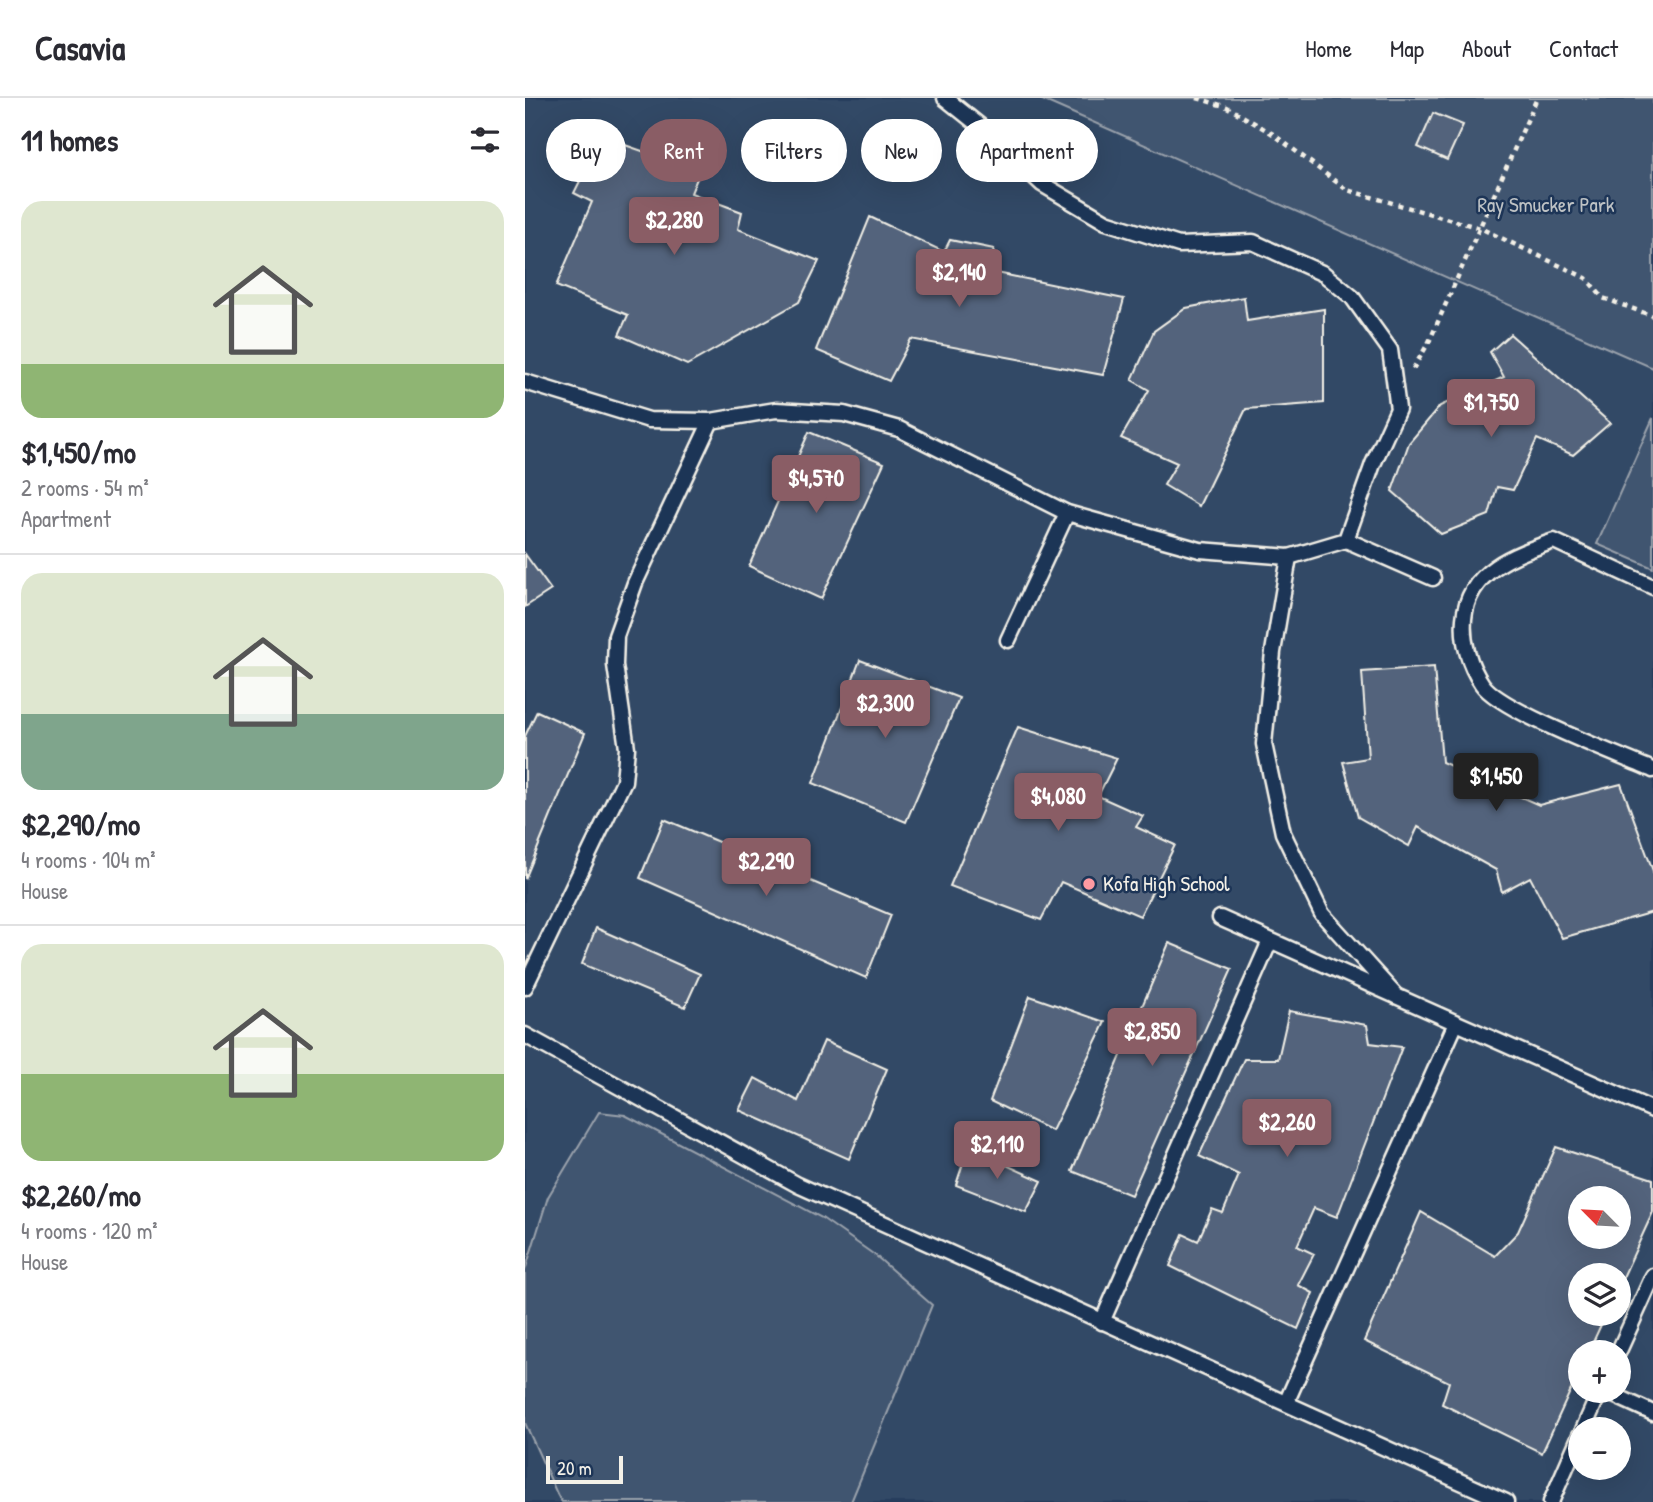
<!DOCTYPE html>
<html lang="en">
<head>
<meta charset="utf-8">
<style>
	:root { --surface:#fff; --page:#f2f2f3; --text:#2b2b33; --muted:#7c7c81; --line:#e1e1e2; --accent:#8a5d65 }
	body { margin:0; font-family:"Patrick Hand",sans-serif; background:var(--page); color:var(--text); height:100vh; display:flex; flex-direction:column; font-size:26px; white-space:nowrap }
	* { box-sizing:border-box; margin:0 }
	p { font-size:23px; color:var(--muted) }
	.icon { flex:none; width:38px; height:38px; fill:none; stroke:currentColor; stroke-width:2; stroke-linecap:round; stroke-linejoin:round }
	.map { position:relative; flex:1; overflow:hidden }
	.sheet { display:flex; flex-direction:column; background:var(--surface); width:525px }
	.sheet>* { flex:none }
	.top-card { position:absolute; left:21px; top:21px; width:665px; height:63px; display:flex; gap:14px }
	.needle { width:46px; rotate:294deg }
	.tools { position:absolute; left:1043px; top:1088px; display:grid; gap:14px }
	.tools a { display:grid; place-items:center; width:63px; height:63px; border-radius:50%; background:var(--surface); box-shadow:0 7px 28px #0002; font-size:35px }
	.scale { position:absolute; left:21px; bottom:18px; width:77px; box-sizing:border-box; padding-left:7px; border:4px solid #f4f1e8; border-top:0; font-size:19px; line-height:24px; white-space:nowrap; color:#f4f1e8; -webkit-text-stroke:5px #1d3557; paint-order:stroke }
	.price { position:absolute; translate:-50% -60px; padding:0 16px; border-radius:7px; background:var(--accent); color:#fff; font-size:23px; line-height:46px; filter:drop-shadow(0 2px 4px #0008) }
	.price::after { content:''; position:absolute; left:50%; top:42px; width:21px; height:16px; margin-left:-10px; background:inherit; clip-path:polygon(0 0,100% 0,50% 100%) }
	.price.active { background:#222; color:#fff }
	ul { padding:0; list-style:none }
	li { display:grid; align-content:center; gap:14px; height:371px; padding:0 21px }
	li+li { border-top:2px solid var(--line) }
	li span { display:grid; place-items:center; height:217px; border-radius:21px; color:#555 }
	li>.icon { margin-inline-start:auto }
	span .icon { width:126px; height:126px; fill:#fffc; stroke-width:1 }
	li b { font-size:30px }
	h2 { display:flex; justify-content:space-between; align-items:center; height:84px; padding:0 21px; font-size:30px }
	.chip { padding:0 24px; border-radius:32px; background:var(--surface); box-shadow:0 7px 28px #0002; font-size:24px; line-height:63px }
	.chip.active { background:var(--accent); color:#fff }
	header { display:flex; align-items:center; gap:42px; box-sizing:border-box; height:98px; padding:0 35px; background:var(--surface); border-bottom:2px solid var(--line) }
	header strong { font-size:33px }
	nav { display:flex; gap:38px; margin-inline-start:auto; font-size:24px }
	main { display:flex; flex:1; min-height:0 }
	.map>svg:first-child { display:block }
</style>
</head>
<body>
<header>
<strong>Casavia</strong>
<nav><a>Home</a><a>Map</a><a>About</a><a>Contact</a></nav>
</header>
<main>
<section class="sheet">
<h2>11 homes<svg class="icon" aria-label="filters" viewBox="0 0 24 24"><path d="M4 7h16M4 17h16"/><circle cx="9" cy="7" r="2"/><circle cx="15" cy="17" r="2"/></svg></h2>
<ul>
<li><span style="background:linear-gradient(#dfe7d0 75%,#8fb573 0)"><svg class="icon" aria-label="home" viewBox="0 0 24 24"><path d="M3 11l9-7 9 7M6 9v11h12V9"/></svg></span><div><b>$1,450/mo</b><p>2 rooms · 54 m²</p><p>Apartment</p></div></li>
<li><span style="background:linear-gradient(#dfe7d0 65%,#7fa58c 0)"><svg class="icon" aria-label="home" viewBox="0 0 24 24"><path d="M3 11l9-7 9 7M6 9v11h12V9"/></svg></span><div><b>$2,290/mo</b><p>4 rooms · 104 m²</p><p>House</p></div></li>
<li><span style="background:linear-gradient(#dfe7d0 60%,#8fb573 0)"><svg class="icon" aria-label="home" viewBox="0 0 24 24"><path d="M3 11l9-7 9 7M6 9v11h12V9"/></svg></span><div><b>$2,260/mo</b><p>4 rooms · 120 m²</p><p>House</p></div></li>
</ul>
</section>
<div class="map">
<svg width="1128" height="1404" viewBox="0 0 1128 1404">
	<rect width="100%" height="100%" fill="#263d5d"/>
	<filter id="ink" filterUnits="userSpaceOnUse"><feTurbulence type="fractalNoise" baseFrequency=".0143" numOctaves="2"/><feDisplacementMap in="SourceGraphic" scale="14" xChannelSelector="R" yChannelSelector="G"/><feConvolveMatrix kernelMatrix="1 2 1 2 8 2 1 2 1" color-interpolation-filters="sRGB"/></filter>
	<g filter="url(#ink)">
		<path fill="#334966" fill-rule="evenodd" d="M0,0H513L1128,270V320L1072,445L1128,470V1404H0ZM1055,1101H1094V1139H1055ZM1055,1178H1094V1216H1055ZM1055,1255H1094V1293H1055ZM1055,1332H1094V1370H1055Z"/>
		<g fill="#40546f" stroke="#9aa2ac" stroke-width="2">
			<polygon points="513,0 1128,0 1128,270"/>
			<polygon points="1128,320 1128,470 1072,446"/>
			<polygon points="74,1014 100,1017 297,1120 351,1158 407,1207 326,1404 37,1404 33,1398 0,1325 0,1173 23,1099"/>
		</g>
		<g fill="#52647b" stroke="#f4f1e8" stroke-width="2" fill-rule="evenodd">
			<polygon points="908,15 938,27 922,62 893,49"/>
			<polygon points="77,39 175,73 166,95 217,114 213,131 294,163 274,204 162,267 94,237 103,217 31,188 67,104 49,95"/>
			<polygon points="345,119 419,154 425,142 469,151 462,173 599,201 578,277 386,241 364,283 291,252"/>
			<polygon points="719,199 722,223 799,211 799,305 721,311 674,408 639,387 652,365 596,340 624,292 607,282 629,233 661,210"/>
			<polygon points="985,236 1085,325 1048,357 1012,341 988,392 972,389 964,417 916,436 867,393 884,345 915,308 979,279 965,254"/>
			<polygon points="284,334 359,365 296,501 224,468"/>
			<polygon points="0,456 26,492 0,509"/>
			<polygon points="335,562 434,600 381,724 288,685"/>
			<polygon points="909,569 917,664 1014,707 1096,686 1128,773 1128,814 1037,840 1005,779 977,794 971,772 893,729 884,748 833,719 818,664 843,660 837,574"/>
			<polygon points="12,613 60,635 0,781 0,638"/>
			<polygon points="493,629 592,660 573,698 618,718 611,729 650,747 615,818 536,784 516,822 425,788"/>
			<polygon points="139,721 366,817 341,880 115,780"/>
			<polygon points="71,830 175,876 160,909 57,866"/>
			<polygon points="644,845 707,871 606,1097 547,1073"/>
			<polygon points="505,898 580,924 527,1033 465,1003"/>
			<polygon points="764,913 842,927 845,945 877,949 812,1119 789,1110 772,1148 789,1156 773,1187 788,1195 773,1231 645,1168 658,1136 673,1143 687,1111 698,1115 714,1077 674,1058 719,961 753,961"/>
			<polygon points="299,943 362,971 324,1061 214,1012 230,980 273,1003"/>
			<path d="M1031,1049L1128,1081V1114L1094,1188V1178H1055V1216H1081L1063,1255H1055V1272L1017,1355L917,1306L924,1284L839,1243L896,1114L970,1158L993,1134ZM1055,1101H1094V1139H1055Z"/>
			<polygon points="443,1050 517,1083 501,1114 431,1087"/>
		</g>
		<g fill="none" stroke-linecap="round" stroke-linejoin="round">
			<g stroke="#f4f1e8" stroke-width="19">
				<g id="lane">
					<polyline points="0,284 124,322 186,323 251,312 319,316 374,331 542,415 675,452 764,459 821,442 848,366 873,311 865,252 827,199 799,176 728,144 654,147 581,124 517,86 460,32 420,0"/>
					<polyline points="821,442 908,480"/>
					<polyline points="764,459 748,554 739,646 758,735 797,816 871,898"/>
					<path d="M1128,489L1029,443C988,457 943,473 939,521C937,543 944,567 957,586C975,613 1094,657 1128,672"/>
					<polyline points="483,542 542,415"/>
					<polyline points="695,820 1128,1012"/>
					<polyline points="0,889 99,683 102,650 90,567 91,538 110,485 186,323"/>
					<polyline points="0,937 273,1087 981,1404"/>
					<polyline points="577,1224 745,843"/>
					<polyline points="1093,1255 1128,1178"/>
					<polyline points="1080,1293 1128,1315"/>
					<polyline points="761,1305 931,925"/>
					<polyline points="1058,1332 1075,1293"/>
					<polyline points="1026,1404 1055,1337"/>
				</g>
			</g>
			<g stroke="#f4f1e8" stroke-width="4.5" stroke-dasharray="5 5" stroke-linecap="butt">
				<polyline points="672,0 702,9 748,36 822,92 955,130 1061,180 1078,200 1128,218"/>
				<polyline points="888,271 904,244 1012,0"/>
			</g>
			<use href="#lane" stroke="#1d3557" stroke-width="14"/>
		</g>
	</g>
	<circle fill="#ff9aa2" stroke="#1d3557" stroke-width="2.5" cx="564" cy="786" r="7"/>
	<g text-anchor="middle" stroke-width="5" stroke-linejoin="round" paint-order="stroke">
		<g font-size="21" fill="#bec2c4" stroke="#1d3557">
			<text x="1021" y="114">Ray Smucker Park</text>
		</g>
		<g font-size="21" fill="#f4f1e8" stroke="#1d3557" text-anchor="start">
			<text x="578" y="793">Kofa High School</text>
		</g>
	</g>
</svg>
<div class="tools">
<a><svg class="needle" viewBox="-14 -14 28 28"><path d="M0-13l5 13h-10z" fill="#e53935"/><path d="M0 13l5-13h-10z" fill="#7c7c81"/></svg></a>
<a><svg class="icon" aria-label="layers" viewBox="0 0 24 24"><path d="M12 4l9 5-9 5-9-5zM3 14l9 5 9-5"/></svg></a>
<a>+</a>
<a>−</a>
</div>
<div class="scale">20 m</div>
<b class="price" style="left:149px;top:159px">$2,280</b>
<b class="price" style="left:434px;top:211px">$2,140</b>
<b class="price" style="left:966px;top:341px">$1,750</b>
<b class="price" style="left:291px;top:417px">$4,570</b>
<b class="price" style="left:360px;top:642px">$2,300</b>
<b class="price active" style="left:971px;top:715px">$1,450</b>
<b class="price" style="left:533px;top:735px">$4,080</b>
<b class="price" style="left:241px;top:800px">$2,290</b>
<b class="price" style="left:627px;top:970px">$2,850</b>
<b class="price" style="left:762px;top:1061px">$2,260</b>
<b class="price" style="left:472px;top:1083px">$2,110</b>
<div class="top-card">
<a class="chip">Buy</a>
<a class="chip active">Rent</a>
<a class="chip">Filters</a>
<a class="chip">New</a>
<a class="chip">Apartment</a>
</div>
</div>
</main>
</body>
</html>
